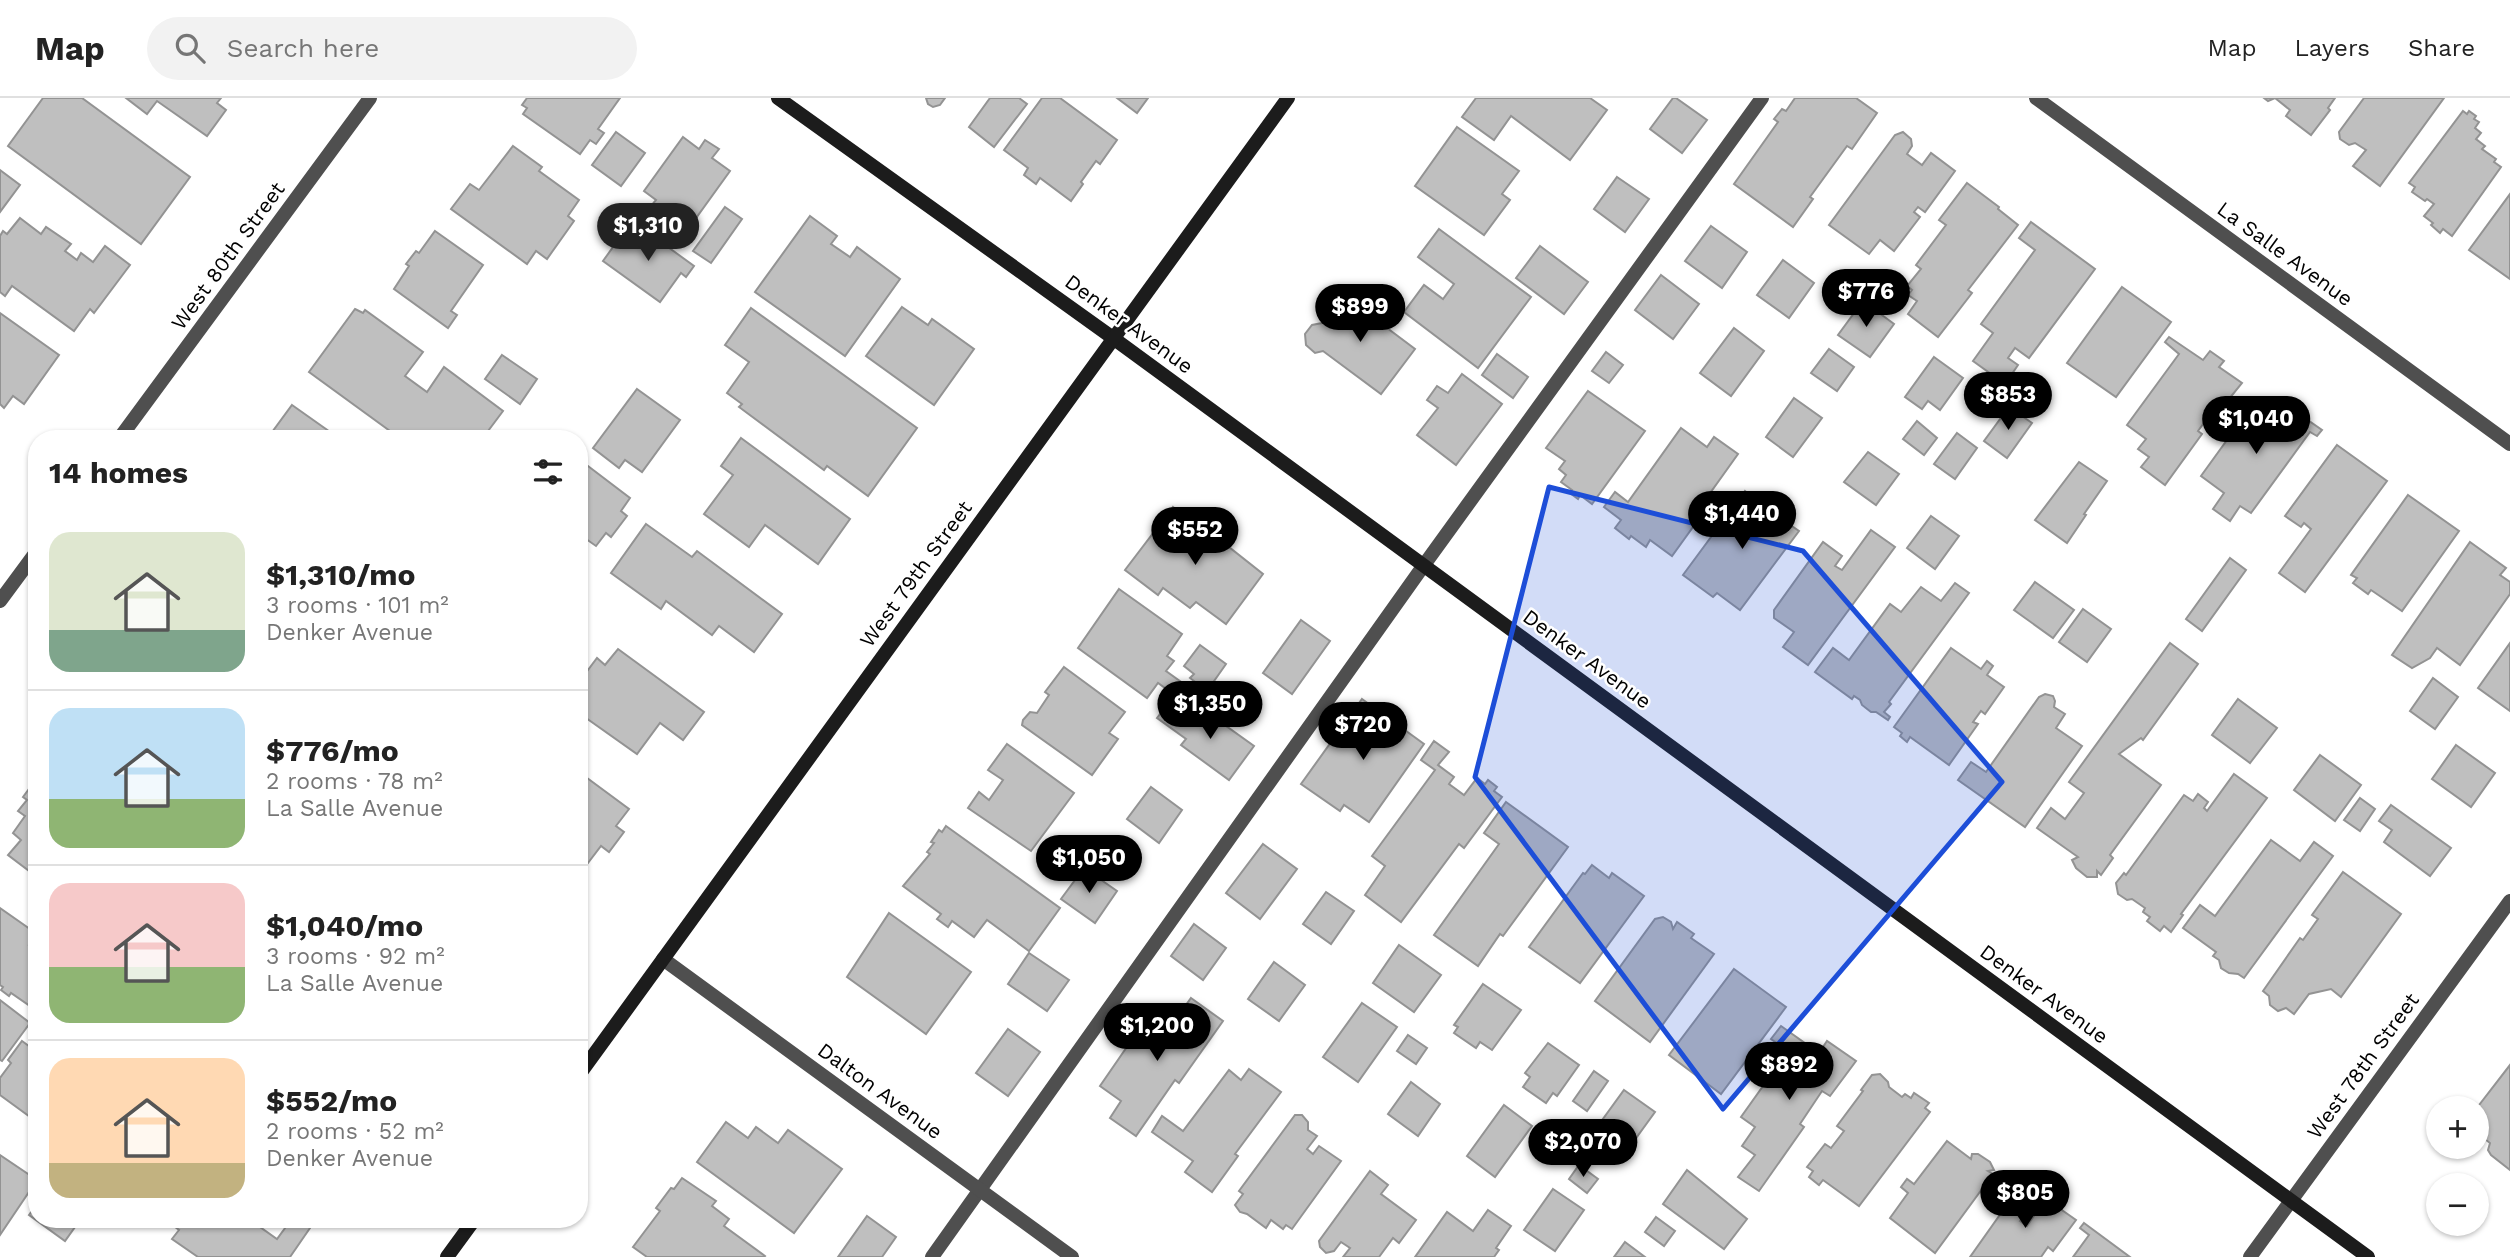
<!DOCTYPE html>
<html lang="en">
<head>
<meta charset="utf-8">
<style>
	:root { --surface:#fff; --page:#f2f2f2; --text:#222; --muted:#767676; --line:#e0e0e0; --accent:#000 }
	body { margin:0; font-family:"Work Sans",sans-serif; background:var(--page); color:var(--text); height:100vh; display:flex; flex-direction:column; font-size:26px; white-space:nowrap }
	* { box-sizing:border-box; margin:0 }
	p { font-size:23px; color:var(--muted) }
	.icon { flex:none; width:38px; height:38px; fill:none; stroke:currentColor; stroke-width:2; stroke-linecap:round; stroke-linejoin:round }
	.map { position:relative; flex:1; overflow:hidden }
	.drawer { position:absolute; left:28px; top:332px; width:560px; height:798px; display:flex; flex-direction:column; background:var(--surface); border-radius:28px; box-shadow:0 2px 5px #0004 }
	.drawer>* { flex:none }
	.fabs { position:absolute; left:2426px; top:998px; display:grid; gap:14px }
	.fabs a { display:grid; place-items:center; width:63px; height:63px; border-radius:50%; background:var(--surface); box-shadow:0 2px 5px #0004; font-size:35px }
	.price { position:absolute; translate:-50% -60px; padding:0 16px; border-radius:24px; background:var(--accent); color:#fff; font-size:23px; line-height:46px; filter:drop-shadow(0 2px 4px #0008) }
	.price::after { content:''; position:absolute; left:50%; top:42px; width:21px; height:16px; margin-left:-10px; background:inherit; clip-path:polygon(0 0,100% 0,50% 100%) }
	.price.selected { background:#222; color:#fff }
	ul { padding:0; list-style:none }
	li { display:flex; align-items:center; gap:21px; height:175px; padding:0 21px }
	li+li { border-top:2px solid var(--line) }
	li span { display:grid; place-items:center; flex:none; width:196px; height:140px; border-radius:21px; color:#555 }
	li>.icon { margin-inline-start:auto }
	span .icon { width:84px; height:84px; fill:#fffc; stroke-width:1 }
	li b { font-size:30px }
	h2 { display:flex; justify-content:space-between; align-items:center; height:84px; padding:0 21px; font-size:30px }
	header { display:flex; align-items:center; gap:42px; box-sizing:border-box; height:98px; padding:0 35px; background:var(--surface); border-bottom:2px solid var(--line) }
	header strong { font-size:33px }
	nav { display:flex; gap:38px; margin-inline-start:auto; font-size:24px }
	.search { width:490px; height:63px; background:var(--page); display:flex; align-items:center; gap:18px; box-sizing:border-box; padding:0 24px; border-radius:38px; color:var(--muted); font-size:26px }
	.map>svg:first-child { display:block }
</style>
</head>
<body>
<header>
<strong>Map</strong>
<div class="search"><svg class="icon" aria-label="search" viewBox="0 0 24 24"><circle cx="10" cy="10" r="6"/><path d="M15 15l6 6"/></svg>Search here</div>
<nav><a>Map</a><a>Layers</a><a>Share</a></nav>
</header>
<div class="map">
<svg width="2510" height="1159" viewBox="0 0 2510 1159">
	<rect width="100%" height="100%" fill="#fff"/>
	<g fill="#bfbfbf" stroke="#939393" stroke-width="2">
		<polygon points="43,0 82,0 190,79 141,146 8,48"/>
		<polygon points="126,0 221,0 217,5 226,12 207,38 157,3 147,16"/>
		<polygon points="527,0 620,0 598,31 604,35 596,46 590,42 580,56 523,16 527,10 522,7"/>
		<polygon points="926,0 945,0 940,7 933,9 928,6"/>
		<polygon points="990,0 1019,0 1027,6 994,49 969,29"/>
		<polygon points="1042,0 1060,0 1117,42 1100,66 1096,63 1081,84 1083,86 1071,103 1040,80 1036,86 1024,77 1028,70 1004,52"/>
		<polygon points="1117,0 1148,0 1137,15"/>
		<polygon points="1476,0 1590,0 1607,12 1570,62 1511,18 1494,42 1462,19"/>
		<polygon points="1673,0 1676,0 1707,22 1682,55 1650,31"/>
		<polygon points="1795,0 1856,0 1877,15 1852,51 1847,48 1810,99 1813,101 1793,129 1734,86 1778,24 1774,21 1782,11 1786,13"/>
		<polygon points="2264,0 2335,0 2328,10 2330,12 2311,37 2286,18 2290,12 2275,0 2268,3"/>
		<polygon points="2364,0 2444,0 2380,88 2353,68 2366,52 2355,45 2349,47 2340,41 2339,34"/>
		<polygon points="2463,13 2467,16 2469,13 2476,18 2474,21 2479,24 2475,30 2481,35 2476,41 2485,48 2482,51 2496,61 2494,64 2501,69 2452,138 2443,131 2440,135 2431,127 2433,125 2424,118 2434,106 2427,101 2425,103 2412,94 2415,89 2409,85"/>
		<polygon points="1457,29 1519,73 1502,96 1510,102 1484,137 1415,88"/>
		<polygon points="616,34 645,55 621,88 592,67"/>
		<polygon points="1903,34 1911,41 1912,48 1907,56 1922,67 1931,55 1955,73 1925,114 1918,109 1914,114 1920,119 1894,153 1880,142 1869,156 1829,127 1895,37"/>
		<polygon points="683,39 699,51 705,42 719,51 712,60 730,73 691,127 669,111 664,117 651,108 656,102 644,93"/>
		<polygon points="513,48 542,69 539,73 579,102 568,118 574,123 547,161 536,153 527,166 451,111 470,86 479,92"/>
		<polygon points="0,72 20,87 0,114"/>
		<polygon points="1617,79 1649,101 1625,134 1594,111"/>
		<polygon points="1967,85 1999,109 1998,111 2018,127 1968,192 1972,195 1938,239 1908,216 1917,203 1908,197 1912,192 1907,188 1921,171 1916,167 1946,127 1939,122"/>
		<polygon points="2510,96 2510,181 2469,152"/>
		<polygon points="725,109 742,121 711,165 693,153"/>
		<polygon points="810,118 837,138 831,146 850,159 857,149 900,181 845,258 755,194"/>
		<polygon points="20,120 41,136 46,129 71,146 65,153 77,162 81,155 93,164 105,148 130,167 94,215 90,211 74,233 12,188 5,198 0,194 0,138 3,133 7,136"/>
		<polygon points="2031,124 2095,171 2029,260 2015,250 2008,260 2018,267 2005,286 1973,263 1993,235 1981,226 2035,152 2019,140"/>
		<polygon points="639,128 694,168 686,179 681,175 660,204 603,163 621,138 628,143"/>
		<polygon points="1711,128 1747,154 1722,190 1685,163"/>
		<polygon points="1439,131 1531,199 1478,270 1404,214 1424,187 1443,201 1454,186 1418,159"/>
		<polygon points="435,133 483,167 451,213 457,217 448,230 394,191 409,168 406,166 416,153 419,155"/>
		<polygon points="1540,148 1588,184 1564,216 1516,180"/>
		<polygon points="1783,162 1814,185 1789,220 1757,197"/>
		<polygon points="1661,177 1699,206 1673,241 1635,212"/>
		<polygon points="2122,189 2171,224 2116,299 2067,265"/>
		<polygon points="1343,197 1415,251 1381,296 1323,253 1315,255 1306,247 1305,236 1312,227 1322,225"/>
		<polygon points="1863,203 1894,226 1870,259 1838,237"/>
		<polygon points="902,209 928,227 932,221 974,251 934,307 866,258"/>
		<polygon points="751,210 917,330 868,398 827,368 824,372 739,309 742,306 727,295 749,264 725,247"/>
		<polygon points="355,211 363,215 365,212 423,254 405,278 427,294 444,269 503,313 482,341 401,341 309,274"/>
		<polygon points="0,215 59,257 24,306 13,298 4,310 0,306"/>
		<polygon points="1734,230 1764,253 1731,298 1700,275"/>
		<polygon points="2169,239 2203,262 2210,253 2224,263 2219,269 2242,285 2216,317 2212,314 2198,333 2202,336 2165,387 2141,369 2149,359 2138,351 2146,341 2127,327 2179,256 2165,244"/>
		<polygon points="1829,251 1854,269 1837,293 1811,275"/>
		<polygon points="1606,254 1623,267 1609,285 1592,273"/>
		<polygon points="1497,256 1528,279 1513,300 1482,277"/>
		<polygon points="502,257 537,281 520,306 485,281"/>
		<polygon points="1934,259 1963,280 1940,312 1928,303 1922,311 1905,299"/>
		<polygon points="1462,276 1502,306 1456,367 1417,337 1438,310 1427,302 1437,288 1448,295"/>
		<polygon points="637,291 680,322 642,374 625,362 619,370 593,350"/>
		<polygon points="1588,293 1645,333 1592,406 1580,397 1578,401 1570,395 1572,392 1561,384 1566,377 1559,371 1565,363 1546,350"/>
		<polygon points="1794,300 1822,320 1793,359 1766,339"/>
		<polygon points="2256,302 2275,316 2283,305 2322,332 2317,338 2310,334 2251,415 2240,408 2230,423 2213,411 2224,395 2201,378"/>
		<polygon points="292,307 340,341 267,341"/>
		<polygon points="2009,309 2032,325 2007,360 1984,343"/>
		<polygon points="1917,323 1937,340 1924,357 1903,341"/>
		<polygon points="1681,330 1707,349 1714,339 1738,356 1693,419 1698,422 1672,458 1650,442 1646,449 1631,438 1629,441 1615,430 1621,422 1604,409 1615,394 1628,404"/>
		<polygon points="1957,335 1977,350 1955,381 1934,366"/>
		<polygon points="741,340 850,421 818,466 765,427 749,449 704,416 733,377 721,368"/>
		<polygon points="2337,347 2387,383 2305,494 2279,475 2311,431 2304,425 2301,429 2285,418"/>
		<polygon points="1868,354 1899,376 1876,407 1844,384"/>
		<polygon points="2079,364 2107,383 2084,416 2086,417 2067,445 2035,422"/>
		<polygon points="584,365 630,400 621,413 627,418 611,439 606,435 596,448 579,436 579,372"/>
		<polygon points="1745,393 1775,416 1780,409 1791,417 1786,424 1799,433 1740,512 1717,495 1713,499 1683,477"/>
		<polygon points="2408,397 2459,433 2402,513 2371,492 2368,496 2353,485 2357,480 2351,477"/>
		<polygon points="1173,409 1213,438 1218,433 1233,444 1229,449 1263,476 1226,526 1196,504 1190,510 1163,490 1158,497 1125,472"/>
		<polygon points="1931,418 1959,438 1935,471 1907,450"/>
		<polygon points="646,426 692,459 697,453 782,516 754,554 719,528 712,537 666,503 661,511 611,475"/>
		<polygon points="1871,432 1895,449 1808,567 1783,549 1794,534 1774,520 1774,512 1823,444 1842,458 1835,468 1842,472"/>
		<polygon points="2470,444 2506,470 2500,477 2510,484 2510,496 2460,567 2437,550 2430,560 2412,570 2392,557"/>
		<polygon points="2230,460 2246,472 2202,533 2186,521"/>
		<polygon points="2035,484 2074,512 2053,540 2014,512"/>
		<polygon points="1955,485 1969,495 1889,604 1891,606 1884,614 1890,619 1888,622 1876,614 1871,614 1862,607 1860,602 1854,598 1852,601 1815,574 1833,550 1849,562 1890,506 1901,514 1921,489 1941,503"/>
		<polygon points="1119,491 1182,536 1167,558 1174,563 1166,573 1184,586 1176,598 1158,585 1147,600 1078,550"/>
		<polygon points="2083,511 2111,531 2087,564 2059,544"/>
		<polygon points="1301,522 1330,543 1292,596 1263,575"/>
		<polygon points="2170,545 2198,566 2143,642 2141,640 2119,656 2161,687 2110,757 2113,760 2101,777 2097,773 2097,779 2087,779 2076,770 2072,762 2078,759 2037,730 2051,710 2065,721 2084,695 2069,684"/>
		<polygon points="2510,545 2510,613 2478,590"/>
		<polygon points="1200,547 1226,566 1207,593 1190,580 1194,576 1184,568"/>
		<polygon points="1951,550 1981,571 1987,563 1993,568 1987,577 2004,589 1985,616 1981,613 1973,624 1978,626 1949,667 1910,639 1907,644 1900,638 1902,635 1894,629"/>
		<polygon points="618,551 704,614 683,642 660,625 637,656 579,615 579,584 597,560 605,567"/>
		<polygon points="1064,569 1125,614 1109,635 1118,641 1092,677 1022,627 1023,622 1030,614 1037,615 1049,597 1045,594"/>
		<polygon points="2433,580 2458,599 2435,631 2410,613"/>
		<polygon points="2045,596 2053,598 2055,603 2054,609 2065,616 2056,630 2082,648 2025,729 1958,682 1971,664 1986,674 2039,599"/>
		<polygon points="1362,601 1424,646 1369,724 1344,707 1340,713 1301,686"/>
		<polygon points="2238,601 2277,630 2250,665 2212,637"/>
		<polygon points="1167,607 1195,627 1205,613 1254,648 1229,682 1181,647 1186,641 1157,620"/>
		<polygon points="1434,643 1449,654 1438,667 1454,679 1449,686 1464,697 1477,680 1485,686 1488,682 1497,689 1494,693 1502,699 1464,750 1459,746 1401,824 1365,797 1385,768 1372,758 1435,672 1421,662"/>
		<polygon points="1007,646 1074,695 1031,753 968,710 979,694 989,702 1003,682 988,672"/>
		<polygon points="2456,647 2495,675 2471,709 2432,681"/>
		<polygon points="2320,657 2361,687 2335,723 2294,692"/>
		<polygon points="579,674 629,711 616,728 624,734 609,754 601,748 588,765 579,759"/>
		<polygon points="2234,676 2267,700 2181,816 2183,817 2171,834 2164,828 2160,833 2147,823 2150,819 2143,814 2145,810 2132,801 2127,802 2118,796 2116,785 2124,775 2126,777 2184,697 2193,703 2198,696 2208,704 2204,710 2207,713"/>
		<polygon points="37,680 37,779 8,757 21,742 13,735 25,718 18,713 27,702 23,699"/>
		<polygon points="1151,689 1182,712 1159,745 1127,721"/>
		<polygon points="2360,700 2375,711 2360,733 2344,722"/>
		<polygon points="1506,704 1568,749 1503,838 1500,836 1478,868 1434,837 1499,746 1484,735"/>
		<polygon points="2391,707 2451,750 2430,778 2384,744 2392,732 2379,723"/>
		<polygon points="946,728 1060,810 1029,853 987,822 974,839 952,823 948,829 937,821 941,816 903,788 930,756 927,754 934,745 931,744 939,732 942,734"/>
		<polygon points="2271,742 2300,763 2314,744 2333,758 2244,880 2238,876 2229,875 2221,870 2219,862 2213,858 2216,854 2183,830 2200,807 2215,818"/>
		<polygon points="1263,746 1297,771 1260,821 1226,795"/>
		<polygon points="1592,767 1609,780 1612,775 1644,798 1580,885 1529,849 1583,775 1585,776"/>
		<polygon points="1084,770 1117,793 1095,825 1061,801"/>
		<polygon points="2343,774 2401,816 2341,899 2331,891 2309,896 2294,916 2286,910 2278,913 2270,907 2269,898 2263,893 2300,840 2303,842 2318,821 2312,817"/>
		<polygon points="1326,794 1354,813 1331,846 1303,826"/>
		<polygon points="0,810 37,836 29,847 37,851 37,898 30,908 11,895 9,898 1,892 3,889 0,887"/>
		<polygon points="889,815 971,874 926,936 847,879"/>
		<polygon points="1663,819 1671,824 1673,831 1677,824 1694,836 1691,840 1714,856 1650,944 1595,903 1655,821"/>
		<polygon points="1194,826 1226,850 1203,882 1171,858"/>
		<polygon points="1399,847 1441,877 1414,914 1373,885"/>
		<polygon points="1029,855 1069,882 1047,913 1008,886"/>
		<polygon points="1274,864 1305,887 1279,923 1248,901"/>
		<polygon points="1734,871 1786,909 1721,996 1669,957"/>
		<polygon points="1483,886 1521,912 1492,952 1480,944 1476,950 1454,935 1458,929 1454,927"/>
		<polygon points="1191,900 1223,923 1179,985 1175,982 1136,1038 1110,1020 1121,1003 1100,988 1151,914 1171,928"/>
		<polygon points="0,902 30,925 2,963 0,962"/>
		<polygon points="1362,905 1397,929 1358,984 1323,959"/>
		<polygon points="1781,928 1819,955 1827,943 1856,963 1830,998 1822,993 1800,1026 1804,1029 1759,1093 1738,1079 1755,1057 1742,1048 1755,1029 1741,1019 1788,953 1771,941"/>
		<polygon points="1008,931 1040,954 1008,998 976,975"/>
		<polygon points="1408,937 1427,950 1416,966 1397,953"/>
		<polygon points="22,943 37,954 37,1024 0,997 0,980 11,965 8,962"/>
		<polygon points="1548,945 1579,967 1557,998 1553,995 1546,1005 1523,989 1530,979 1525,975"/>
		<polygon points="2510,967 2510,1072 2491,1057 2488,1052 2490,1045 2481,1038 2476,1042 2476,1011"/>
		<polygon points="1249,971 1281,994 1235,1056 1238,1058 1212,1094 1185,1074 1193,1063 1152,1034 1162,1018 1183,1033 1229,972 1241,982"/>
		<polygon points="1594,973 1608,983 1587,1013 1573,1003"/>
		<polygon points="1880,976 1888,984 1889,989 1902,999 1905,996 1911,1000 1914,995 1929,1005 1925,1010 1930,1014 1859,1108 1823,1082 1819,1087 1809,1079 1813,1073 1807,1069 1825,1046 1831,1050 1844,1033 1837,1028 1863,993 1861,992 1872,977"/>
		<polygon points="1411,984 1440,1006 1418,1038 1388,1016"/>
		<polygon points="1624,992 1655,1014 1631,1047 1600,1025"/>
		<polygon points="1504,1007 1532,1028 1495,1079 1467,1058"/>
		<polygon points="1295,1017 1302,1017 1308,1024 1308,1032 1317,1038 1307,1051 1313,1056 1319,1048 1341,1063 1292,1131 1286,1127 1283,1131 1271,1122 1266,1130 1247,1116 1240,1114 1235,1107 1243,1096 1239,1093"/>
		<polygon points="726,1024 748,1040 756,1029 778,1045 788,1032 842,1071 794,1135 697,1064"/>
		<polygon points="1598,1030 1613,1040 1600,1058 1585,1047"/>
		<polygon points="1947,1043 1971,1061 1972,1056 1978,1056 1990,1064 1994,1072 1988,1073 1993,1076 1935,1155 1890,1120 1908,1095 1901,1089 1907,1081 1914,1086"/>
		<polygon points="0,1057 37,1082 0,1137"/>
		<polygon points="1579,1067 1598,1081 1587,1095 1569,1081"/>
		<polygon points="1687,1072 1747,1121 1724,1151 1663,1106"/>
		<polygon points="1370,1073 1388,1087 1381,1096 1416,1122 1399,1145 1393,1140 1379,1159 1343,1159 1350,1150 1341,1144 1334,1153 1326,1155 1320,1149 1319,1143"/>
		<polygon points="682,1080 716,1103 712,1108 729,1121 724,1128 765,1158 764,1159 647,1159 633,1149 660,1113 656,1110 671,1090 674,1091"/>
		<polygon points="2029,1089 2076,1122 2053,1153 2048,1149 2041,1159 1970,1159 2009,1104 2015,1100 2024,1104 2026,1114 2020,1123 2027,1128 2038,1112 2021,1100"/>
		<polygon points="1553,1091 1584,1112 1555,1153 1524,1132"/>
		<polygon points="37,1106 37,1122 80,1122 65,1143 29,1117"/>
		<polygon points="1488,1112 1511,1128 1496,1150 1499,1152 1494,1159 1415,1159 1447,1114 1473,1133"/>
		<polygon points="867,1118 896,1139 882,1159 838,1159"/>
		<polygon points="1656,1119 1675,1133 1664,1148 1645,1134"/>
		<polygon points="179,1122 250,1122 277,1141 291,1122 299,1122 310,1130 290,1159 198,1159 172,1141 179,1132 174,1128"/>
		<polygon points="2084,1125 2130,1159 2073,1159 2089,1137 2080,1130"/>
		<polygon points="1625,1144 1645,1159 1614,1159"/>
	</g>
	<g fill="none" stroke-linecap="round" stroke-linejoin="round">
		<polyline stroke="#4f4f4f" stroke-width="14" points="932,1159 1424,467 1762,0"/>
		<g stroke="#4f4f4f" stroke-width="14">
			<polyline points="2036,0 2510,346"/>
			<polyline points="119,341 370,0"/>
			<polyline points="0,503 37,453"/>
			<polyline points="663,861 1072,1159"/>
			<polyline points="2250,1159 2510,803"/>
		</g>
		<g stroke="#1c1c1c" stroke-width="14">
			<polyline points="778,0 1113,240 2368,1159"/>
			<polyline points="579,977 1288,0"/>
			<polyline points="447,1159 474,1122"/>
		</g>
	</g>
	<path fill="#1d4ed8" fill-opacity="0.2" stroke="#1d4ed8" stroke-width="5" stroke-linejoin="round" d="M1549,389L1803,453L2002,684L1723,1011L1475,679Z"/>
	<g text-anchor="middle" stroke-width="5" stroke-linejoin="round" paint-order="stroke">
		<g font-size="21" fill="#000" stroke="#fff">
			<text transform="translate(2285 156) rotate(36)" y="7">La Salle Avenue</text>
			<text transform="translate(228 158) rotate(-54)" y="7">West 80th Street</text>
			<text transform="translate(1129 226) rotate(36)" y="7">Denker Avenue</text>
			<text transform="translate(916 476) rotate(-54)" y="7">West 79th Street</text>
			<text transform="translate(1587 561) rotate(36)" y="7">Denker Avenue</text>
			<text transform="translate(2044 896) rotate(36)" y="7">Denker Avenue</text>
			<text transform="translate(2363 968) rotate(-54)" y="7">West 78th Street</text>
			<text transform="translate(880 993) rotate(36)" y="7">Dalton Avenue</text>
		</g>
	</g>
</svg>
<div class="fabs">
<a>+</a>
<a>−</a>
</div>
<b class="price selected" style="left:648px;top:165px">$1,310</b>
<b class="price" style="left:1866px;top:231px">$776</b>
<b class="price" style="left:1360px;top:246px">$899</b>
<b class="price" style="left:2008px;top:334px">$853</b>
<b class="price" style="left:2256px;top:358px">$1,040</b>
<b class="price" style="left:1742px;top:453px">$1,440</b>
<b class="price" style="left:1195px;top:469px">$552</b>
<b class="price" style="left:1210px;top:643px">$1,350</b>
<b class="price" style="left:1363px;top:664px">$720</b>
<b class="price" style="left:1089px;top:797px">$1,050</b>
<b class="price" style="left:1157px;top:965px">$1,200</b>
<b class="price" style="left:1789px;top:1004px">$892</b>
<b class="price" style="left:1583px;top:1081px">$2,070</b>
<b class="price" style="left:2025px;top:1132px">$805</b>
<section class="drawer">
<h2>14 homes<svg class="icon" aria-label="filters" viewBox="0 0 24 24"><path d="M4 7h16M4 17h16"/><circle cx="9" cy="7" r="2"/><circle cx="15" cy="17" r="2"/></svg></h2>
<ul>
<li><span style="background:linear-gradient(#dfe7d0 70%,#7fa58c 0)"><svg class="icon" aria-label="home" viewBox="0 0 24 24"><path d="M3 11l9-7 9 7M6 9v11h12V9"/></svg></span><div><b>$1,310/mo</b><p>3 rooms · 101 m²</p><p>Denker Avenue</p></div></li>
<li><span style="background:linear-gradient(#bfe0f5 65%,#8fb573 0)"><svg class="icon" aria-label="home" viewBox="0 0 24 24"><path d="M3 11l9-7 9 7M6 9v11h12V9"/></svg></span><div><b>$776/mo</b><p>2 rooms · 78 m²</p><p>La Salle Avenue</p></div></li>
<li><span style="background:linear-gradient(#f6c9c9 60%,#8fb573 0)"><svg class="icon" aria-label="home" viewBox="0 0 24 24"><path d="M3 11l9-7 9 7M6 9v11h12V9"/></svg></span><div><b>$1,040/mo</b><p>3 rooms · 92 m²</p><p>La Salle Avenue</p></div></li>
<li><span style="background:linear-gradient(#ffd9b3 75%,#c2b280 0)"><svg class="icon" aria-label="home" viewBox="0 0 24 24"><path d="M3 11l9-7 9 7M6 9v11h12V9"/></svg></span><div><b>$552/mo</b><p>2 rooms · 52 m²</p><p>Denker Avenue</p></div></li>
</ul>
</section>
</div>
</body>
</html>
